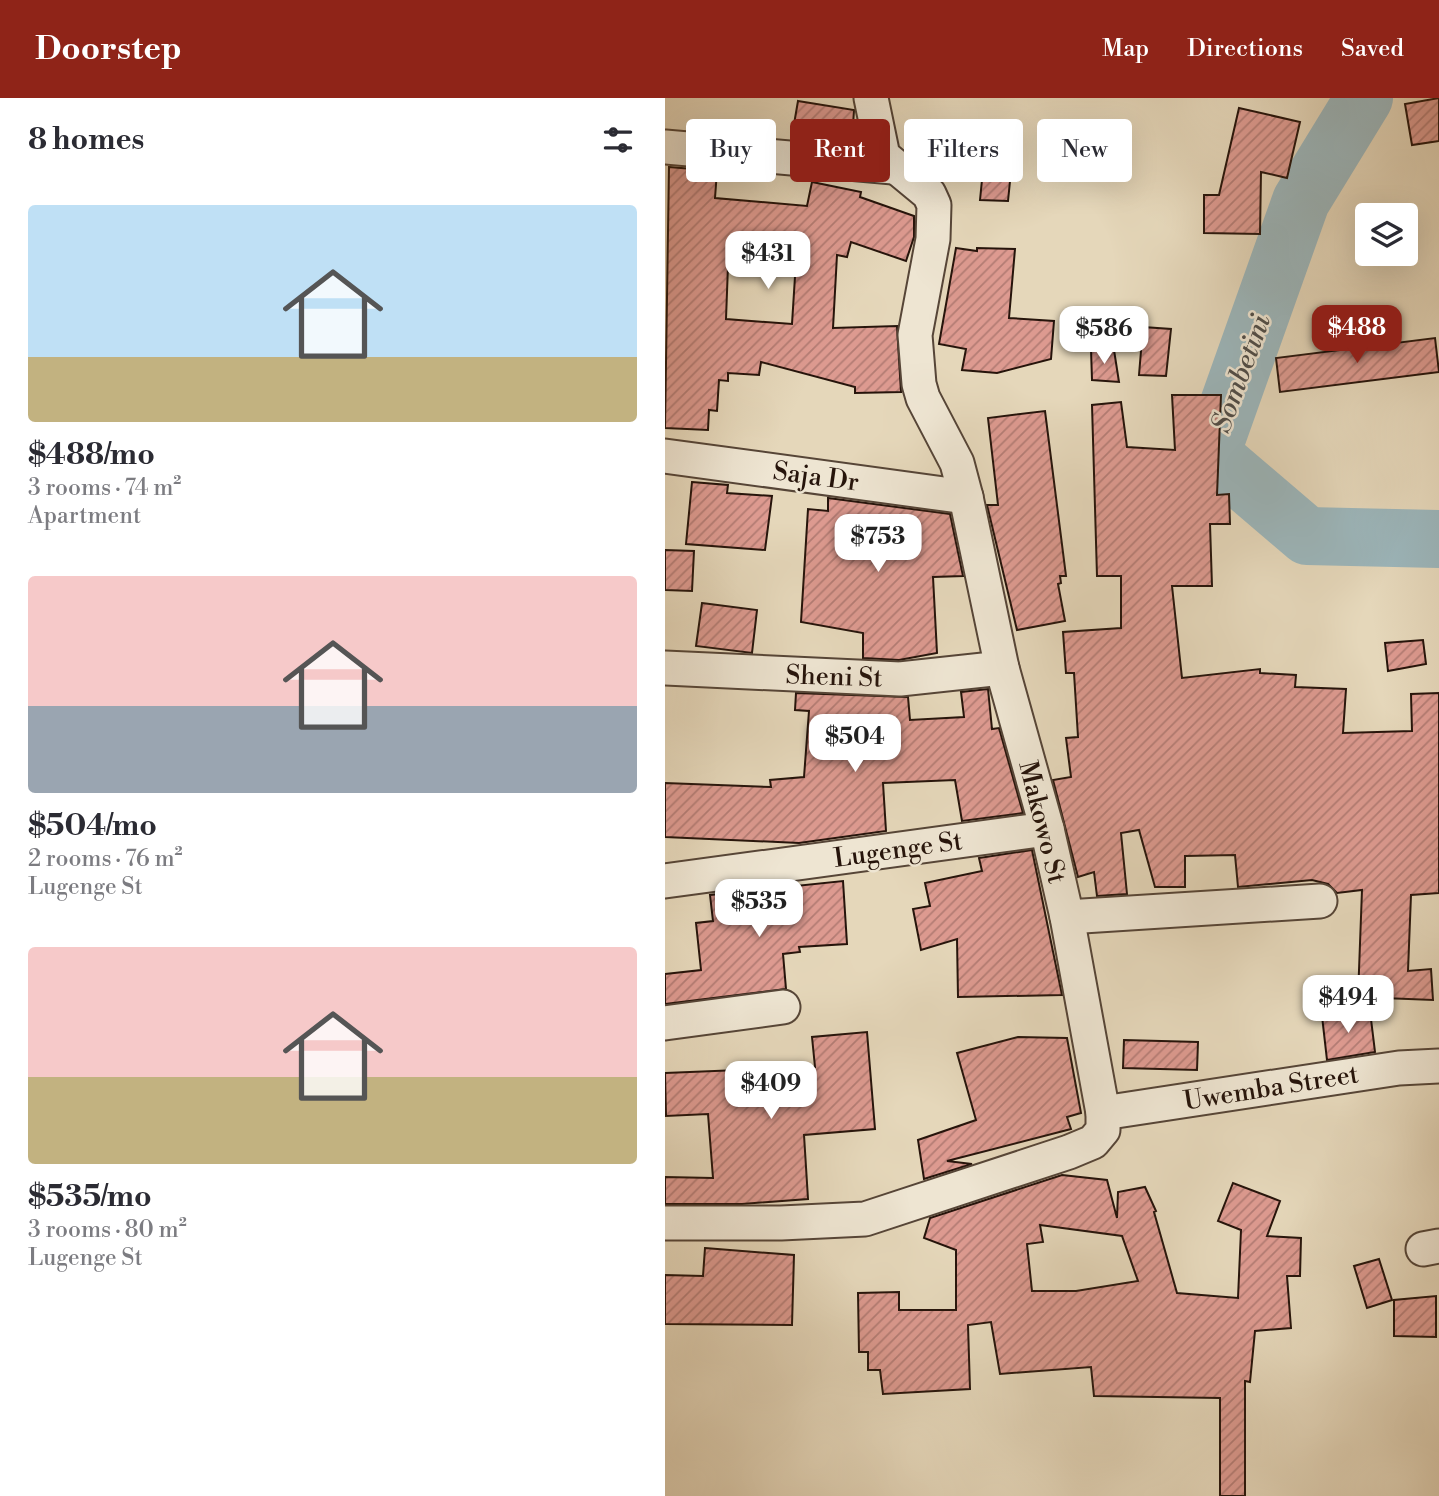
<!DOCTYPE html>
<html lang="en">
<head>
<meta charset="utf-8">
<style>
	:root { --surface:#fff; --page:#f2f2f3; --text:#2b2b33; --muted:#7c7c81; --accent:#8f2418 }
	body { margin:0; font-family:"Libre Bodoni",serif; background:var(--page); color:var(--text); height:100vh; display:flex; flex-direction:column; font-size:26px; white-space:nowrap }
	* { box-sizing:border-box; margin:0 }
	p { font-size:23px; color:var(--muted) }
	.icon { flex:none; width:38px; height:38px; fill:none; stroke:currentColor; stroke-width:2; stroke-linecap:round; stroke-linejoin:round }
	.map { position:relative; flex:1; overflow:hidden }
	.sheet { display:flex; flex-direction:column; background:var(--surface); width:665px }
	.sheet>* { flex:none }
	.guide { position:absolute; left:21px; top:21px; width:648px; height:63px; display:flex; gap:14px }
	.controls { position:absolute; left:690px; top:105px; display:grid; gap:14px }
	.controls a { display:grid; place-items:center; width:63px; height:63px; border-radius:7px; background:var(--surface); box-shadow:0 7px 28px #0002; font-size:35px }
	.price { position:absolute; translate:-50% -60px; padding:0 16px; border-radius:14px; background:#fff; color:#222; font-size:23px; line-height:46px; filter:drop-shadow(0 2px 4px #0008) }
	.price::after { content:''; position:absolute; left:50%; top:42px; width:21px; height:16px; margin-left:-10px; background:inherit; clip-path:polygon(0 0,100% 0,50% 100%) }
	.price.active { background:var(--accent); color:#fff }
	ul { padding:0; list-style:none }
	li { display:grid; align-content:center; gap:14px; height:371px; padding:0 28px }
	li span { display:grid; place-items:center; height:217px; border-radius:7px; color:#555 }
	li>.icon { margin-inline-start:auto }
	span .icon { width:126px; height:126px; fill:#fffc; stroke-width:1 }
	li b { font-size:30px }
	h2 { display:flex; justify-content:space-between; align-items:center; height:84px; padding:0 28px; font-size:30px }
	.chip { padding:0 24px; border-radius:7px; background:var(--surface); box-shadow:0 7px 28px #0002; font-size:24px; line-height:63px }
	.chip.active { background:var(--accent); color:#fff }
	header { display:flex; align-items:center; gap:42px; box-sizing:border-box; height:98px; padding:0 35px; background:var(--accent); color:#fff }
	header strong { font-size:33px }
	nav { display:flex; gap:38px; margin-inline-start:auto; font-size:24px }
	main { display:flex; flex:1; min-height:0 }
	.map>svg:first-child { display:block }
</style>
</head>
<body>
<header>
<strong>Doorstep</strong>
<nav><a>Map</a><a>Directions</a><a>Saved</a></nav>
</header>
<main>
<section class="sheet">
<h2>8 homes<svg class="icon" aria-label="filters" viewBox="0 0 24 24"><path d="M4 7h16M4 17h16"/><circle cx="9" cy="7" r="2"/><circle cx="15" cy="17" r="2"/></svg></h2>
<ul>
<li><span style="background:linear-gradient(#bfe0f5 70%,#c2b280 0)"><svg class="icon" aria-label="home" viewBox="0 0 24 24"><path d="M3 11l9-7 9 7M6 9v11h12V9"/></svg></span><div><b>$488/mo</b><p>3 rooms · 74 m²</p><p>Apartment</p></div></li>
<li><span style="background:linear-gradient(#f6c9c9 60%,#9aa5b1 0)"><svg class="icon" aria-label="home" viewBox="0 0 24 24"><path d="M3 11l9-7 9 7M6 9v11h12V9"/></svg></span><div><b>$504/mo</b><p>2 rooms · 76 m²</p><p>Lugenge St</p></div></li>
<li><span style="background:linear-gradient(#f6c9c9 60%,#c2b280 0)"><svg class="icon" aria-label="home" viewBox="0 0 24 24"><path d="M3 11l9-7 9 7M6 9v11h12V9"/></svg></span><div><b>$535/mo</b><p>3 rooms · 80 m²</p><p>Lugenge St</p></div></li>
</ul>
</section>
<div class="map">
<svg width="774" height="1398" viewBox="0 0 774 1398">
	<defs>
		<pattern id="building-hatch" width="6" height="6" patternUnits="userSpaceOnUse" patternTransform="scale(1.75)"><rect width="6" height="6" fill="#dd9a90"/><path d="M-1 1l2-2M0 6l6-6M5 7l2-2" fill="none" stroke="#b37c74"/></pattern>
	</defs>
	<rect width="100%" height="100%" fill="#e5d7ba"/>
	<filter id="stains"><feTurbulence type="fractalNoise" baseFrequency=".00286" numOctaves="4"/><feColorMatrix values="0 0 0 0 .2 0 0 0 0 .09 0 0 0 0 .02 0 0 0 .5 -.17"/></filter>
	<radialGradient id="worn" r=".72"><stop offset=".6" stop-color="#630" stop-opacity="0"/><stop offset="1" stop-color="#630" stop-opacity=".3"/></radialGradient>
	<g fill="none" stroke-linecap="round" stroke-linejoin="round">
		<polyline stroke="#9cb6bb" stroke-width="58" points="699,0 636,103 546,356 642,438 774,441"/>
	</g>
	<g fill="url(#building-hatch)" stroke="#26140b" stroke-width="2" fill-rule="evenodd">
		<polygon points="774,0 774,43 747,47 740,6"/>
		<polygon points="133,3 189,12 187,42 128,32"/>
		<polygon points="574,10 635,24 622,80 596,74 595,136 539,135 539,97 554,97"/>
		<polygon points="323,22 351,24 343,103 315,102"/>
		<path d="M4,69L52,73L50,100L142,108L147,84L196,94L195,99L249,118V139L241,163L186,144L182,159L172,157L168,230L232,228L236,294L190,295V289L96,264L94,277L63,275V283L54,282L52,313L44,312L43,332L0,330ZM64,141L132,147L127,226L61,221Z"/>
		<polygon points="291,150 312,153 312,150 350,151 344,220 389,223 386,261 332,275 297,272 301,251 274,246"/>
		<polygon points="478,229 506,231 501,278 474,277"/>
		<polygon points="770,240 774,274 615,294 611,260"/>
		<polygon points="426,251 449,252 454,284 427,282"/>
		<polygon points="507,297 556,297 552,397 564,396 565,426 545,426 547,488 507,488 517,580 595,571 595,575 631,577 630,589 681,591 678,635 747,633 746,596 774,595 774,795 746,797 743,873 766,871 768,902 693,899 697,792 672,795 663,786 647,782 573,789 570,757 520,758 520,789 490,789 474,732 456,735 462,796 432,798 429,774 413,779 388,682 406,679 401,640 413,639 409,575 401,575 398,534 456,530 456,478 432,478 427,307 456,304 462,349 510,352"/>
		<polygon points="380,313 401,478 395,478 396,485 393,486 400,523 352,532 322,407 333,407 323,320"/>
		<polygon points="27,384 63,387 62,395 107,398 100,452 21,446"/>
		<polygon points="163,400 285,416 298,478 268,479 272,555 234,562 198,560 198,535 136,524 143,411 163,413"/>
		<polygon points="0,452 29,453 27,493 0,492"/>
		<polygon points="37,505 92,512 87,555 31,548"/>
		<polygon points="758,542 761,566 723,573 720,545"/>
		<polygon points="323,591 327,631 334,630 358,715 297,723 290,682 218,685 221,733 134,745 0,739 0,685 106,689 105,682 139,679 144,613 130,612 131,595 243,599 245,622 299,619 296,594"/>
		<polygon points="367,752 397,897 293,899 292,841 256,852 248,811 265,808 260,785 317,773 314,760"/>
		<polygon points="178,783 182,846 134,849 135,854 118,856 121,891 0,906 0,876 36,872 31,825 48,823 45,797"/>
		<polygon points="705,913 710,954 662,962 657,918"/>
		<polygon points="202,934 210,1031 139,1037 143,1101 77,1106 0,1106 0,1079 48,1080 43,1016 1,1018 0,975 150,969 147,939"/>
		<polygon points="353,939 402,940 416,1015 402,1019 406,1031 282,1063 307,1066 259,1081 253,1042 311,1022 292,955"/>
		<polygon points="459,942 533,944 532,972 458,970"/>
		<path d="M397,1077L442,1082L452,1120L453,1094L480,1089L491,1113L489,1114L512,1195L573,1200L576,1132L553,1123L568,1085L615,1103L602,1138L636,1140L635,1178H622L626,1230L590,1233L585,1284L580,1283V1398H555V1300L429,1298L426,1269L335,1276L326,1224L303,1227L305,1291L218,1296L215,1272H203V1254H194L193,1195L234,1194V1212H291V1152L259,1140L265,1120ZM375,1127L457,1138L473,1183L411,1193H367L362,1146L378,1144Z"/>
		<polygon points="40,1150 129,1157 127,1227 0,1226 0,1177 38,1178"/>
		<polygon points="714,1161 727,1202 702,1210 689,1168"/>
		<polygon points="771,1198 771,1239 729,1238 729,1202"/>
	</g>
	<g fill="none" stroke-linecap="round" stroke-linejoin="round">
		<g stroke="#564537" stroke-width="37">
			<g id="minor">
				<polyline points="0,49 228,69"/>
				<polyline points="0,358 301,399"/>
				<polyline points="0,570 235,581 337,570"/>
				<polyline points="0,783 382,731"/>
				<polyline points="402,819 655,803"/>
				<polyline points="0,925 118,909"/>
				<polyline points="438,1015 734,970 774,968"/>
				<polyline points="0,1125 116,1125 200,1121 404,1054 428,1044 438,1032 438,1015 402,819 382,731 337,570 301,399 292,365 258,300 254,286 250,237 268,141 269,107 264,96 218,58 206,0"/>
				<polyline points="758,1151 774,1148"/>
			</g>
		</g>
		<use href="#minor" stroke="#eee5d2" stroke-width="33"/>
	</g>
	<g text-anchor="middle" stroke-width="5" stroke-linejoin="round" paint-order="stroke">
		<g font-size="26" fill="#26140b" stroke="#eee5d2">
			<text transform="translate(151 378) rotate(8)" y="9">Saja Dr</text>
			<text transform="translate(169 578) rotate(2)" y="9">Sheni St</text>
			<text transform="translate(378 724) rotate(76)" y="9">Makowo St</text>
			<text transform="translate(233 751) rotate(-8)" y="9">Lugenge St</text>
			<text transform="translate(606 989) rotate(-9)" y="9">Uwemba Street</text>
		</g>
		<g font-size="28" font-style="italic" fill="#4f4d49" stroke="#eee5d2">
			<text transform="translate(575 275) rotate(-70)" y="10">Sombetini</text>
		</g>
	</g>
	<rect width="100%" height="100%" filter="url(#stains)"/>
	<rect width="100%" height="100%" fill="url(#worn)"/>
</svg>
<div class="controls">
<a><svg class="icon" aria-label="layers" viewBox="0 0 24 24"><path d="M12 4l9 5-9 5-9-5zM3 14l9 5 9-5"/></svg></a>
</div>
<b class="price" style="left:103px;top:193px">$431</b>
<b class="price active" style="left:692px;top:267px">$488</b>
<b class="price" style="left:439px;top:268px">$586</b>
<b class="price" style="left:213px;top:476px">$753</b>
<b class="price" style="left:190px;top:676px">$504</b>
<b class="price" style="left:94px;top:841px">$535</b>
<b class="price" style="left:683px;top:937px">$494</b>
<b class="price" style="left:106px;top:1023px">$409</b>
<div class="guide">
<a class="chip">Buy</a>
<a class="chip active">Rent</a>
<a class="chip">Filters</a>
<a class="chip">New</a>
</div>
</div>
</main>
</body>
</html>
